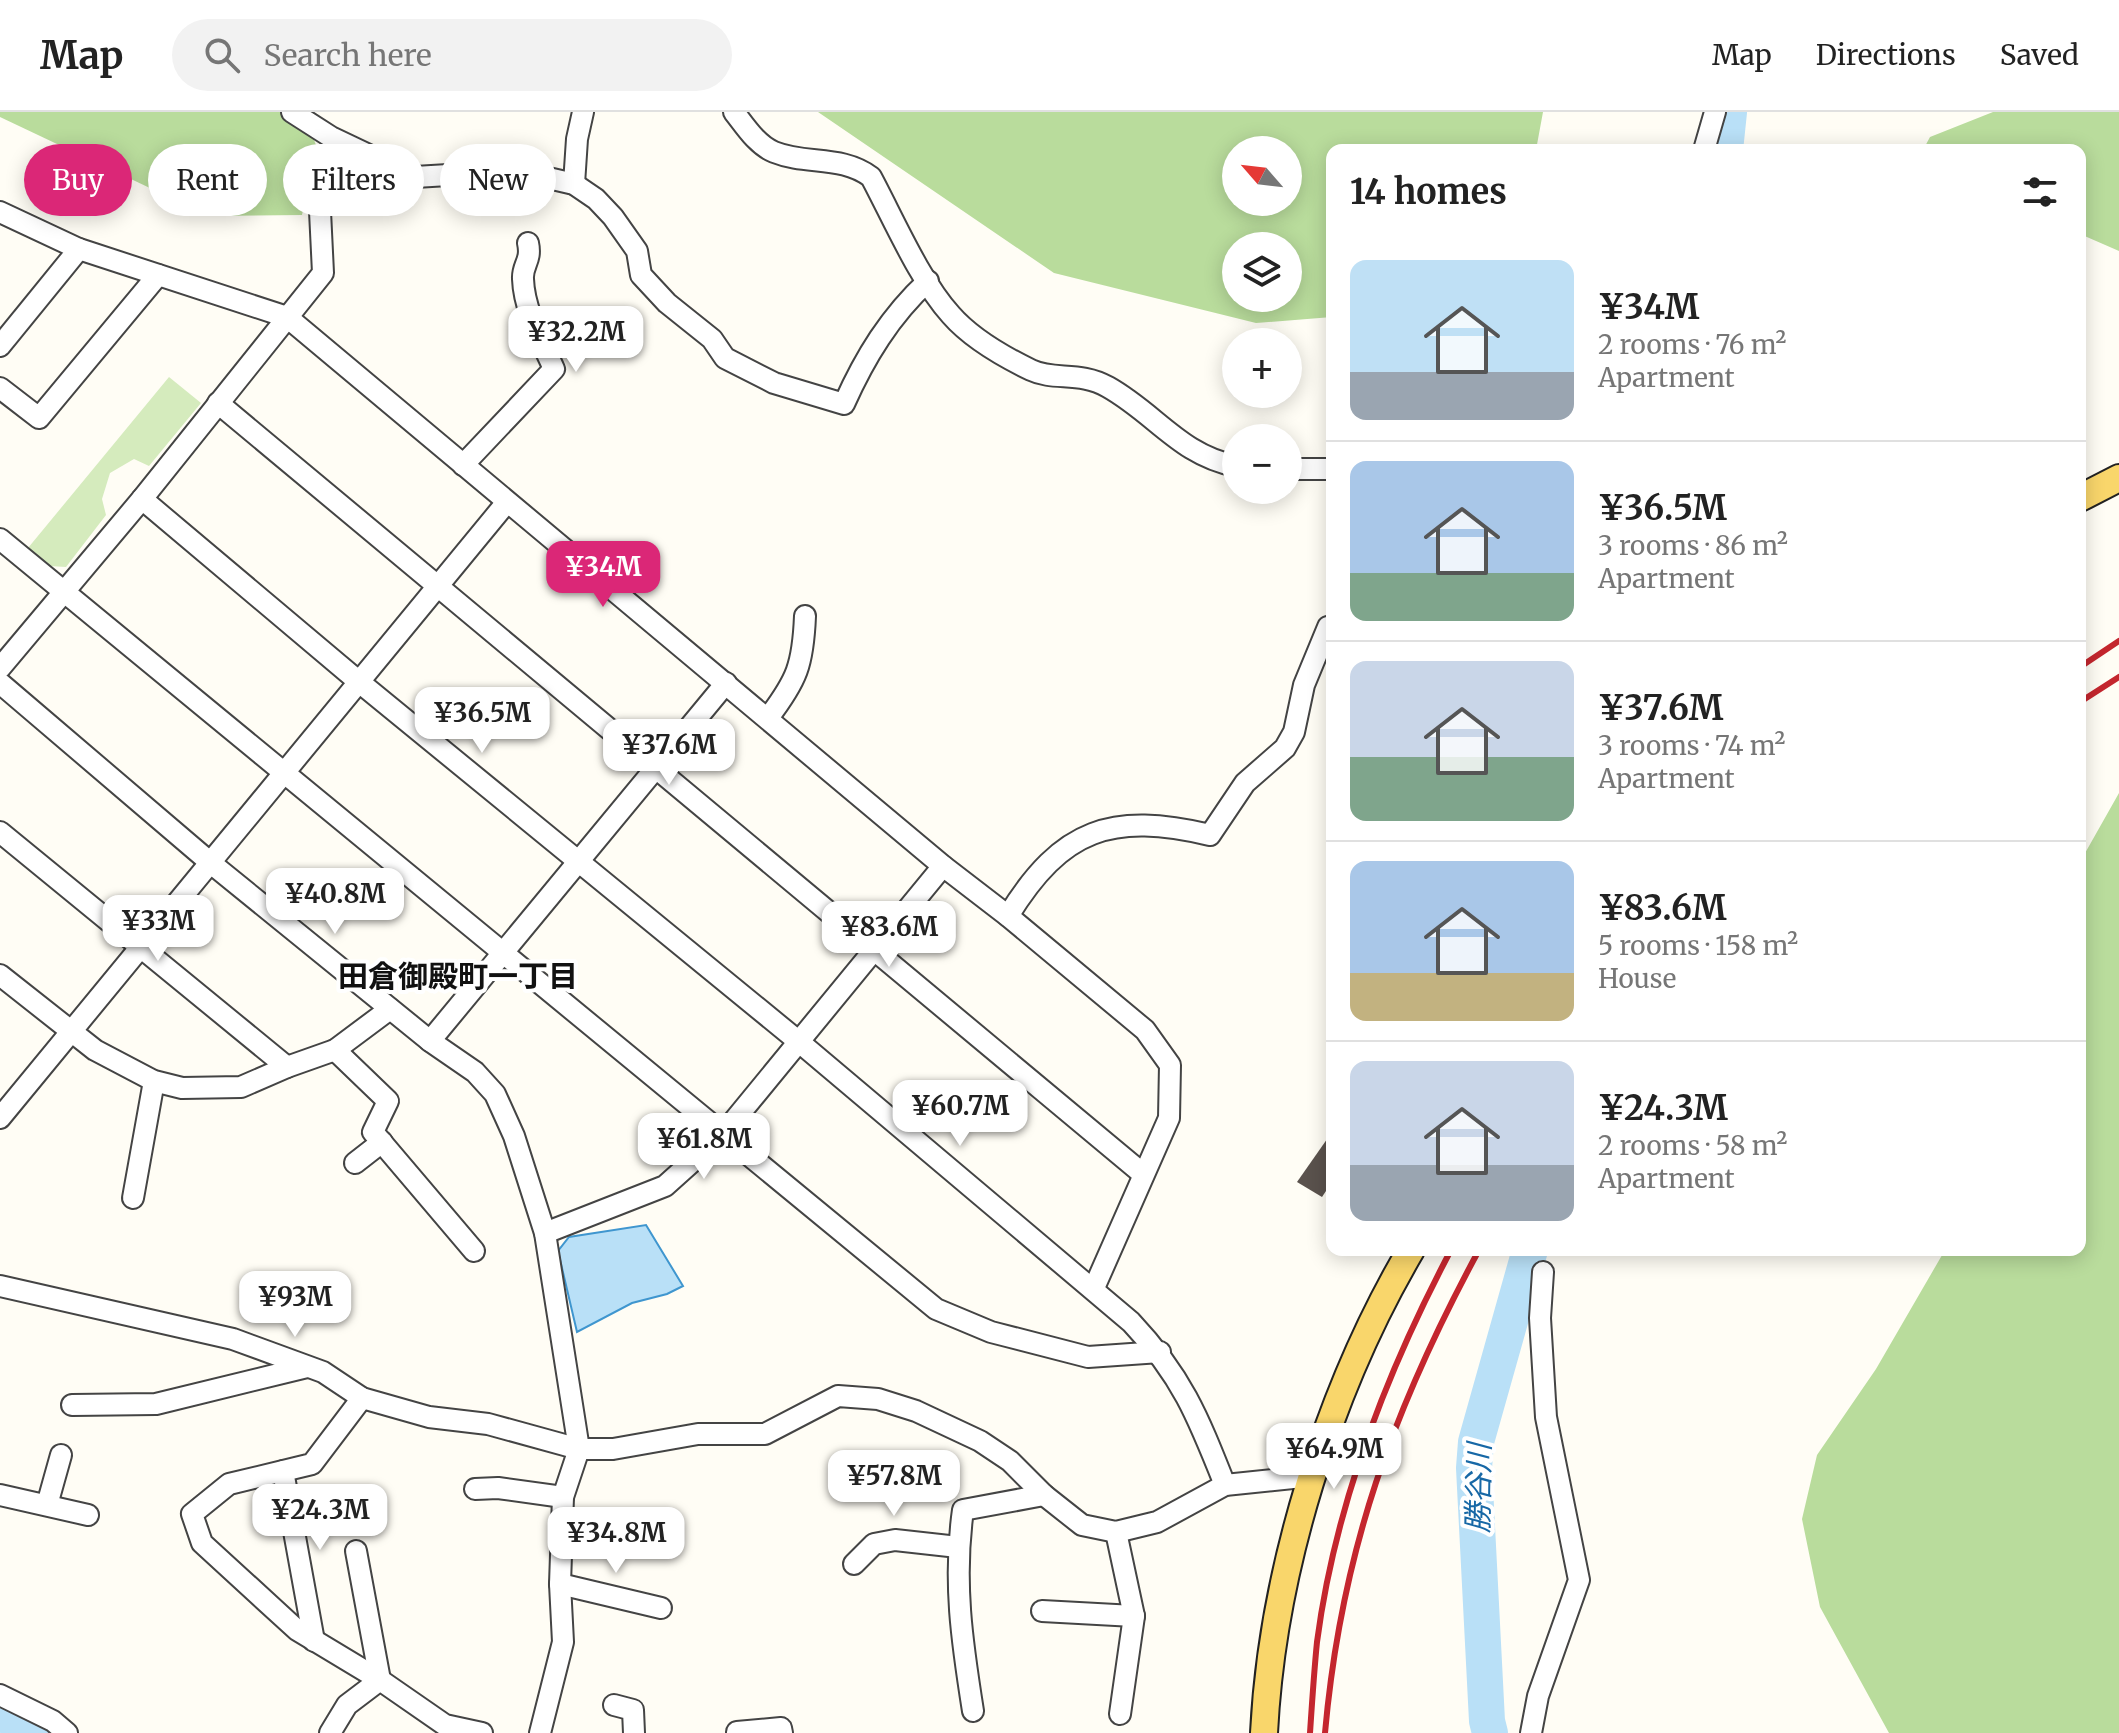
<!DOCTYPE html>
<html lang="en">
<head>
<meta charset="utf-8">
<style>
	:root { --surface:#fff; --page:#f2f2f2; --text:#222; --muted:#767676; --line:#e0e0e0; --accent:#db2777 }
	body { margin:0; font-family:Merriweather,"Noto Sans JP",serif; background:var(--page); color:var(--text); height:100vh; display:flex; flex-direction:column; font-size:30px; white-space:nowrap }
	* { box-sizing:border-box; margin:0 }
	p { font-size:26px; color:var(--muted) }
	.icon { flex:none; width:44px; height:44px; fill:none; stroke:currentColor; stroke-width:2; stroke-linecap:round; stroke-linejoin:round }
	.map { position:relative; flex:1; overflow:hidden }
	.sheet { position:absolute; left:1326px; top:32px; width:760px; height:1112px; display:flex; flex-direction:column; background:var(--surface); border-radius:16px; box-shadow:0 4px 20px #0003 }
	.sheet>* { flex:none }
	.hud { position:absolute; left:24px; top:32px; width:760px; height:72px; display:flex; gap:16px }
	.needle { width:52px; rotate:298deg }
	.buttons { position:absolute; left:1222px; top:24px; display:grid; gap:16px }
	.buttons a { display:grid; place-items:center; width:80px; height:80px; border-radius:50%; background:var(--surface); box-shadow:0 4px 20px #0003; font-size:40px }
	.price { position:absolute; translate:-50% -68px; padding:0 18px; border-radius:16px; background:#fff; color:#222; font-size:26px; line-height:52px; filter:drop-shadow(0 2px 4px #0008) }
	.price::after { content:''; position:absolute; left:50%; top:48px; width:24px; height:18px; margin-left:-12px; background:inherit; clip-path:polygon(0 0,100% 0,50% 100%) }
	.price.on { background:var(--accent); color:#fff }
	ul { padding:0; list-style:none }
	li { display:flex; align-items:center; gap:24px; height:200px; padding:0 24px }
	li+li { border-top:2px solid var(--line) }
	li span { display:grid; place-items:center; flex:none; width:224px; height:160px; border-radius:16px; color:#555 }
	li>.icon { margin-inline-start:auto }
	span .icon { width:96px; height:96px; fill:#fffc; stroke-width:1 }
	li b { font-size:34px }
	h2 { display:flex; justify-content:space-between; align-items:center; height:96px; padding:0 24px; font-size:34px }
	.pill { padding:0 28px; border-radius:36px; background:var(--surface); box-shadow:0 4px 20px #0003; font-size:28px; line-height:72px }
	.pill.on { background:var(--accent); color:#fff }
	header { display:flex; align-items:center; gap:48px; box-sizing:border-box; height:112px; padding:0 40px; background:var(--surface); border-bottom:2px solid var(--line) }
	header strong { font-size:38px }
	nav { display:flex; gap:44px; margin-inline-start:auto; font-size:28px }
	.search { width:560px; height:72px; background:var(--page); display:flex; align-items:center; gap:20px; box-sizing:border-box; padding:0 28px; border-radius:44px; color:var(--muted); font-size:30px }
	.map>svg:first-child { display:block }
</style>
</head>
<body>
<header>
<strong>Map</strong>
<div class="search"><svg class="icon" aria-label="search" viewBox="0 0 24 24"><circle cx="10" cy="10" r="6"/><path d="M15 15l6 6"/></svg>Search here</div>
<nav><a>Map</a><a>Directions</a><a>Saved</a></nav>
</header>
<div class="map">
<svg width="2119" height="1621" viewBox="0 0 2119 1621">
	<rect width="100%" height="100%" fill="#fffdf5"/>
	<polygon fill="#d5ebbd" points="169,265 201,291 149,354 134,347 110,361 102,387 106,403 66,455 49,454 28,436"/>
	<g fill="#b9dc9c" fill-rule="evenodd">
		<polygon points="0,0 303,0 316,33 302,103 209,104 0,5"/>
		<path d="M818,0H1543L1536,38H1332V205L1256,211L1054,161ZM1236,38H1288V90H1236ZM1236,134H1288V186H1236Z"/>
		<polygon points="1993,0 2119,0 2119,139 2080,122 2080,38 1923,38 1930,25"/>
		<polygon points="2119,681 2119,1621 1889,1621 1820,1495 1802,1407 1817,1343 1876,1257 1945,1138 2080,1138 2080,750"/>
	</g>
	<polygon fill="#b9e0f7" stroke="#3f96cf" stroke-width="2" points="646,1113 683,1174 667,1182 632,1191 577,1220 558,1139 569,1125"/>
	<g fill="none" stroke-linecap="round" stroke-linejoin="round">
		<g stroke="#b9e0f7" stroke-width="36">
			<polyline points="1725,38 1729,0"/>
			<polyline points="0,1601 45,1621"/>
			<polyline points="1490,1621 1487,1609 1474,1356 1476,1330 1530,1138"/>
		</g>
	</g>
	<polygon fill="#5a524d" points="1332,1020 1332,1070 1322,1085 1297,1070"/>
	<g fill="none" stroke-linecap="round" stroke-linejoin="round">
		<g stroke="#444" stroke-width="24">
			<g id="minor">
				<path d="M292,0L331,25L415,65L498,60L531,62L574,72L596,87L613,105L637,139L641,163L667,191L712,227L725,246L774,271L844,292C865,245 890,204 928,169"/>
				<path d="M734,0C745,14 757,33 774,40C806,53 842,43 871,65C893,106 920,169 951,203C972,227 1002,244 1031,258C1054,269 1080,259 1108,275C1156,302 1180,343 1236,354"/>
				<polyline points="1704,38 1715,0"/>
				<polyline points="574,72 577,27 583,0"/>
				<polyline points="0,100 79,137 287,205 943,754 1008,804 1145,918 1170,953 1169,1006 1094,1176"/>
				<polyline points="0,234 79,137"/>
				<polyline points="0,276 39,306 158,163"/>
				<polyline points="218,291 1143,1062"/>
				<path d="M463,353L554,257C542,230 524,198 523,167C522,153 532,149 528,131"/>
				<polyline points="1288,357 1332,357"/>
				<path d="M142,387L358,569L798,929L1131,1210C1182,1264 1198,1305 1225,1373"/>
				<polyline points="0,427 936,1197 991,1220 1088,1245 1160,1240"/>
				<polyline points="0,556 142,387 323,161 320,99"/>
				<polyline points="0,571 212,752 430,929 475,960 495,982 514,1024 545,1121 579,1337 563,1385 560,1472 563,1530 540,1621"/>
				<path d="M768,606C797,568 803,553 805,504"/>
				<polyline points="0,720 287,955"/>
				<path d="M1008,804C1062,716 1112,700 1210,723L1245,671L1285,636L1294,620L1304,573L1328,515L1332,514"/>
				<polyline points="0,863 95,938 154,969 182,976 241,975 287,955 335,938 390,897"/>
				<polyline points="430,929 726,571"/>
				<polyline points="335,938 388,989 373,1020 474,1139"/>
				<polyline points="0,1006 507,390"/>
				<polyline points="355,1051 382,1030"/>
				<polyline points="133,1086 154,969"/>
				<polyline points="545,1121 665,1074 723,1022 943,754"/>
				<polyline points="0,1174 233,1227 323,1260 362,1286 429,1305 488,1312 579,1337 613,1337 698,1322 765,1322 838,1284 878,1287 916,1299 980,1329 1010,1349 1044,1383 1082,1413 1116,1420 1157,1410 1225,1373 1312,1364"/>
				<polyline points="362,1286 312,1352 229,1372 192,1402 202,1431 297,1518 380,1568"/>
				<polyline points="72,1293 156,1292 307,1255"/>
				<polyline points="283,1359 314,1529"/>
				<polyline points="475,1377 498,1376 563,1385"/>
				<polyline points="0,1383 88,1403"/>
				<polyline points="47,1393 61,1343"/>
				<polyline points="1116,1420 1134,1504 1120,1602"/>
				<polyline points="356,1439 380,1568"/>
				<polyline points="854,1452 874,1432 895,1428 958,1435"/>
				<polyline points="560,1472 661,1496"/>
				<polyline points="1042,1499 1134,1504"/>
				<polyline points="0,1583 53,1609 67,1621"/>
				<polyline points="614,1593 633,1598 634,1621"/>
				<path d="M973,1599C962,1530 953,1469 963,1398L1044,1383"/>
				<polyline points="737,1620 781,1616 782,1621"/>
				<polyline points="330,1621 347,1593 380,1568 445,1613 482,1621"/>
				<polyline points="1531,1621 1538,1584 1579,1468 1546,1305 1540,1206 1543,1160"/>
			</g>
		</g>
		<g stroke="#222" stroke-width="30">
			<g id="major">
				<polyline points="2080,386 2119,366"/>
				<path d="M1264,1621C1272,1460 1329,1277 1411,1138"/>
			</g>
		</g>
		<use href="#minor" stroke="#fff" stroke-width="20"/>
		<use href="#major" stroke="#f9d66b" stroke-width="26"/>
		<g stroke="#c4262e" stroke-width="6">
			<polyline points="2080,555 2119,529"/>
			<polyline points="2080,590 2119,565"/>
			<path d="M1310,1621C1312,1591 1314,1560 1317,1530C1335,1393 1387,1259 1451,1138"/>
			<path d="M1325,1621C1341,1440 1393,1297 1479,1138"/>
		</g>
	</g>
	<g text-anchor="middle" stroke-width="8" stroke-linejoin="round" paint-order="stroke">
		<g font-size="30" font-weight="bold" fill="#111" stroke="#fff">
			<text x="458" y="875">田倉御殿町一丁目</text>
		</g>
		<g font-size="30" font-style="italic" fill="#1768a6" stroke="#fff">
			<text transform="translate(1479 1376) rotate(-89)" y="10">勝谷川</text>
		</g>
	</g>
</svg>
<div class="buttons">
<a><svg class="needle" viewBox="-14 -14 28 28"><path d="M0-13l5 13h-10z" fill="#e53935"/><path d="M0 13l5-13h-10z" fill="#767676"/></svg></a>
<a><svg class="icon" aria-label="layers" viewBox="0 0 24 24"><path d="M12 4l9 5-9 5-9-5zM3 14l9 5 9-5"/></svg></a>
<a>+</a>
<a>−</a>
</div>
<b class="price" style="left:576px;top:262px">¥32.2M</b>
<b class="price on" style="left:603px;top:497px">¥34M</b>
<b class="price" style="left:482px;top:643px">¥36.5M</b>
<b class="price" style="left:669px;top:675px">¥37.6M</b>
<b class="price" style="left:335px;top:824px">¥40.8M</b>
<b class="price" style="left:158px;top:851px">¥33M</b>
<b class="price" style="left:889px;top:857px">¥83.6M</b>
<b class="price" style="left:960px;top:1036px">¥60.7M</b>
<b class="price" style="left:704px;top:1069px">¥61.8M</b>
<b class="price" style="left:295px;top:1227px">¥93M</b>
<b class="price" style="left:1334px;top:1379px">¥64.9M</b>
<b class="price" style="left:894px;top:1406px">¥57.8M</b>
<b class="price" style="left:320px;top:1440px">¥24.3M</b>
<b class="price" style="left:616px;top:1463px">¥34.8M</b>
<div class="hud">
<a class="pill on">Buy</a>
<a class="pill">Rent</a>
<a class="pill">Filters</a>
<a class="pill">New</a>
</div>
<section class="sheet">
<h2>14 homes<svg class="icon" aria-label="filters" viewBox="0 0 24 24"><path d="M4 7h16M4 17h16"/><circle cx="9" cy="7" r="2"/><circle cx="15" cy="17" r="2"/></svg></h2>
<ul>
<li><span style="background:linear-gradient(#bfe0f5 70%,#9aa5b1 0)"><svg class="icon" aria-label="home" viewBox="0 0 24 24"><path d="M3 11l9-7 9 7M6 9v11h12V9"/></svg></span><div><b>¥34M</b><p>2 rooms · 76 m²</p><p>Apartment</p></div></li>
<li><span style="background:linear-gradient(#a9c7e8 70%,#7fa58c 0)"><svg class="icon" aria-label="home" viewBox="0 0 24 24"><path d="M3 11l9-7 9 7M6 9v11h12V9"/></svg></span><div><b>¥36.5M</b><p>3 rooms · 86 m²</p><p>Apartment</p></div></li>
<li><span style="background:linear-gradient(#c9d6e8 60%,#7fa58c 0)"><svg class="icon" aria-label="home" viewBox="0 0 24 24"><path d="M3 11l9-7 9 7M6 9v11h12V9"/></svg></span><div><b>¥37.6M</b><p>3 rooms · 74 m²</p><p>Apartment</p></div></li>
<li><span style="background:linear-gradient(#a9c7e8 70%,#c2b280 0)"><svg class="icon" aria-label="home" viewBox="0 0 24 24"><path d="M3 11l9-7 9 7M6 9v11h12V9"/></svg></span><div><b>¥83.6M</b><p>5 rooms · 158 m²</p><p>House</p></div></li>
<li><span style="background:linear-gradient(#c9d6e8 65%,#9aa5b1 0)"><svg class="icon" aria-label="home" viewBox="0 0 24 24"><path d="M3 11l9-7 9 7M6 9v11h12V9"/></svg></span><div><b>¥24.3M</b><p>2 rooms · 58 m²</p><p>Apartment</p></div></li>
</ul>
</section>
</div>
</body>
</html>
